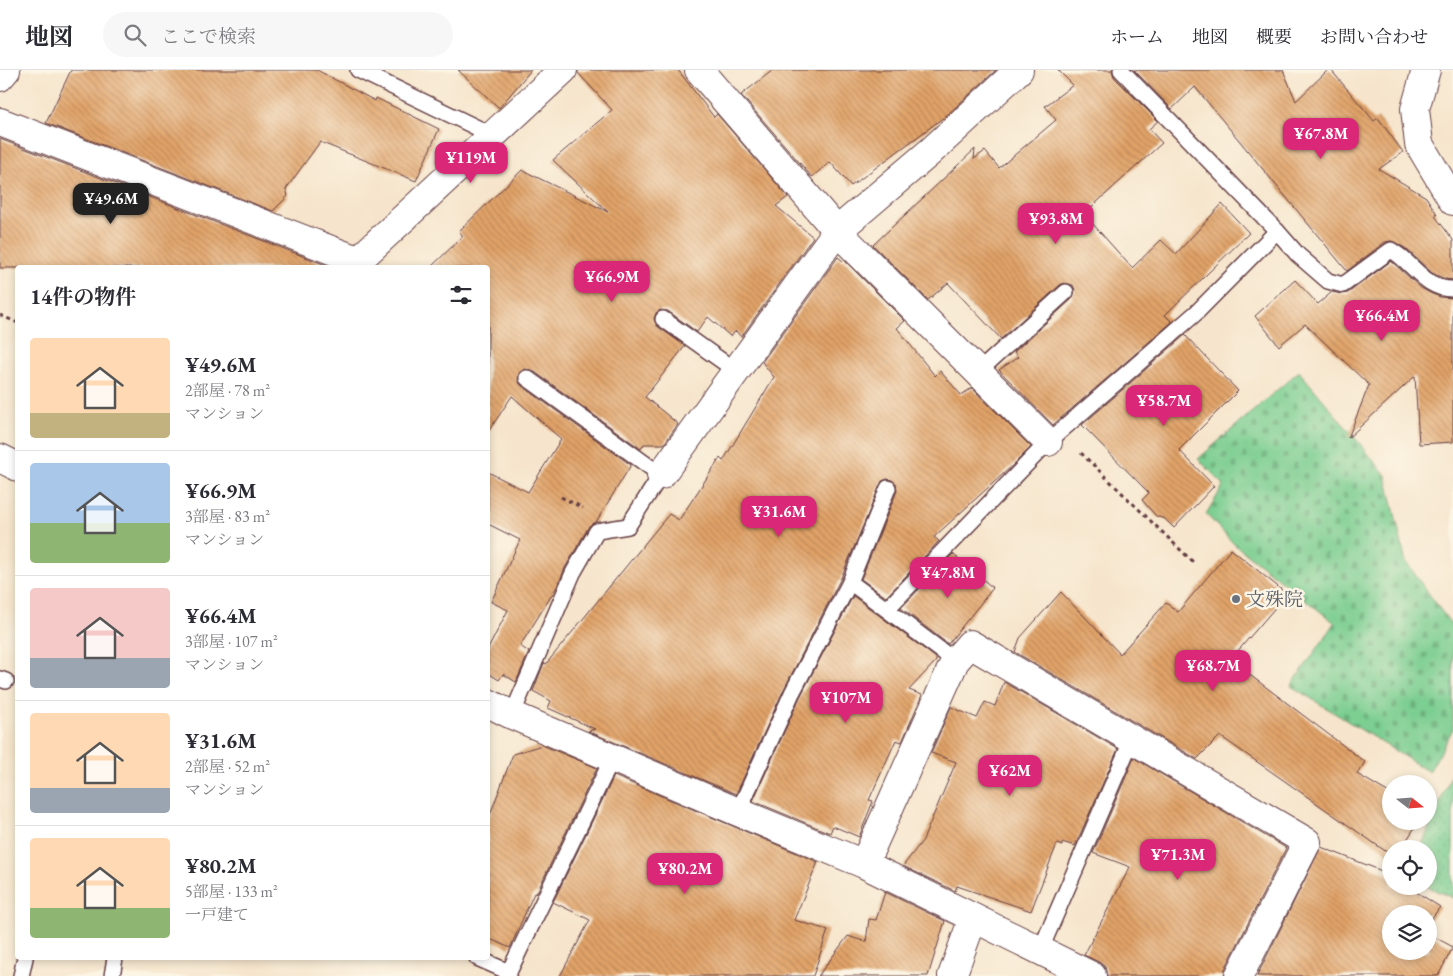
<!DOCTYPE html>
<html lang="ja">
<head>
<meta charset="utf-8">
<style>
	:root { --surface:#fff; --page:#f7f7f7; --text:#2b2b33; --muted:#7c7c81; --line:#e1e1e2; --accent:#db2777 }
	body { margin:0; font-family:"EB Garamond","Noto Serif JP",serif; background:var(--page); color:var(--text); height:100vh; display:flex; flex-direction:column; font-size:19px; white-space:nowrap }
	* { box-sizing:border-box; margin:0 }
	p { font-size:16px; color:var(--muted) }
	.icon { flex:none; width:28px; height:28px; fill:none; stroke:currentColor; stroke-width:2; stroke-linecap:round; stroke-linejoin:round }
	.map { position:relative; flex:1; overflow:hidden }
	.sheet { position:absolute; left:15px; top:195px; width:475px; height:695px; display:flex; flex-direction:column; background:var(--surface); border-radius:5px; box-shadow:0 2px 8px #0003 }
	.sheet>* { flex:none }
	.needle { width:32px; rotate:107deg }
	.controls { position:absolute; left:1382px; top:705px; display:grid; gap:10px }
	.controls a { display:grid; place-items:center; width:55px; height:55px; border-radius:50%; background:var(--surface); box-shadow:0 2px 8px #0003; font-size:25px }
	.price { position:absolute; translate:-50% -42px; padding:0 11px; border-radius:10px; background:var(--accent); color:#fff; font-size:16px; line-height:32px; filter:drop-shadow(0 1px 2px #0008) }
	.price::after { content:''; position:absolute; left:50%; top:30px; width:15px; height:11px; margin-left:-8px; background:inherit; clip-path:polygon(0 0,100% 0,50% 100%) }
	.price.current { background:#222; color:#fff }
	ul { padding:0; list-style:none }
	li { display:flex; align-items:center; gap:15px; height:125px; padding:0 15px }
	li+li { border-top:1px solid var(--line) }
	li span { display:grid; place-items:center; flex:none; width:140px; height:100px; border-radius:5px; color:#555 }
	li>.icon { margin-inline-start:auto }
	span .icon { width:60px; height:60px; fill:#fffc; stroke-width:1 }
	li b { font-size:21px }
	h2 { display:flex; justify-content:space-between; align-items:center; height:60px; padding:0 15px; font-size:21px }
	header { display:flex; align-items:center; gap:30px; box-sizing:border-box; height:70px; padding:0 25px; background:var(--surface); border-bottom:1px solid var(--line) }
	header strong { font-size:24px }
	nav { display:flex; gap:28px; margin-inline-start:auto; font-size:18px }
	.search { width:350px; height:45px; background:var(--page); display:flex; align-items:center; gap:12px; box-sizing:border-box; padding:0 18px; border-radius:28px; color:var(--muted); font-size:19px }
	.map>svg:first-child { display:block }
</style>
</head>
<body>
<header>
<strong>地図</strong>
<div class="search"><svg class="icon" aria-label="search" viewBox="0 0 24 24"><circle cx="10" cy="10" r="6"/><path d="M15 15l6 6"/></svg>ここで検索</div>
<nav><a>ホーム</a><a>地図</a><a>概要</a><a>お問い合わせ</a></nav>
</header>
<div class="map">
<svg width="1453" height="906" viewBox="0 0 1453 906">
	<defs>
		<pattern id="cemetery-stones" width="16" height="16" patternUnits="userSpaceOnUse" patternTransform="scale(1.25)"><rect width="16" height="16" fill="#7bce91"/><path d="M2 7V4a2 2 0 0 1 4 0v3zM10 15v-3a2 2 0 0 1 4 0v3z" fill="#6cb07d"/></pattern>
		<pattern id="park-dots" width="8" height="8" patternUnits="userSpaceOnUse" patternTransform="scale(1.25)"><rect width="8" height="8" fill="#7bce91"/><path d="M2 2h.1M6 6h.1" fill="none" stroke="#6cb07d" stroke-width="1.8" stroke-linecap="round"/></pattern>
		<pattern id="building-back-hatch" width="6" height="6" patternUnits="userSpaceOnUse" patternTransform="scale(1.25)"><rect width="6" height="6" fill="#e1a368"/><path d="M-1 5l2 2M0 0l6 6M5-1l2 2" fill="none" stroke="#b88456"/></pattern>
	</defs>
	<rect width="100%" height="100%" fill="#fcf5e5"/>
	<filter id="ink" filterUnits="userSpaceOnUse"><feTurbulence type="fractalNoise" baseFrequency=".02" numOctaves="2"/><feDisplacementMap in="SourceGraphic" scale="10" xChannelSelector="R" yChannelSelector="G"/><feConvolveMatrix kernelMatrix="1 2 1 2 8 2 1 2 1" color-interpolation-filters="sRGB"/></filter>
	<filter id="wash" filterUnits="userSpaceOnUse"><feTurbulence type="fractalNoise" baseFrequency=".0096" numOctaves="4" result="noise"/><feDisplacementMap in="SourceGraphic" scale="20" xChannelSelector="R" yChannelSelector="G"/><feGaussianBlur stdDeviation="1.12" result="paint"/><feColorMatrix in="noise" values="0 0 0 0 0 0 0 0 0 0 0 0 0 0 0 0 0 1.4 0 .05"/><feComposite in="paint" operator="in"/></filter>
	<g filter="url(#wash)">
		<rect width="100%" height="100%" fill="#f6e5cc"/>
		<polygon fill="url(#cemetery-stones)" stroke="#62765e" points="1299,301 1386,405 1406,492 1453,557 1453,659 1429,702 1291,616 1335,553 1234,474 1206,444 1224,415 1198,389"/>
		<polygon fill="url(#park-dots)" stroke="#62765e" points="1453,701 1453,828 1425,816 1429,816 1429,779 1420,779"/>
		<g id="blocks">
			<g fill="url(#building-back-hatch)">
				<polygon points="71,0 317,0 375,31 376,28 439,59 416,111 320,72 286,119 288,126 273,141 46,53"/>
				<polygon points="458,0 531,0 499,38"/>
				<polygon points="578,0 678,0 714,47 717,44 788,127 776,136 813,167 741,267 736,261 730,266 708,247 697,262 668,241 660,240 656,243 654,249 657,256 685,276 645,327 678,354 664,374 644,374 641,379 532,300 524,299 519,303 518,311 522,316 631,395 596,452 589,456 565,498 558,515 520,576 529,582 516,612 503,604 499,610 488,603 488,579 508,540 491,532 520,470 488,454 488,402 528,422 561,369 512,326 488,362 488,198 430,198 463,166 459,161 522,100 608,142 553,90 612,40 578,3"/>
				<polygon points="773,0 996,0 947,45 851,116 830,92 812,107 741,25"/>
				<polygon points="1058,0 1112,0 1114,7 1158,51 1149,59 1162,73 1084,144 1132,198 1161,170 1176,184 1222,134 1249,163 1165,245 1172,252 1053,355 999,300 1018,287 1014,282 1072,229 1075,220 1073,215 1064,213 1060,215 1001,269 948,213 928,230 873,175 975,79 974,89 985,81 999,98 1056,50 1045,36 1073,15"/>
				<polygon points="1134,0 1283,0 1296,31 1328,0 1331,0 1374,51 1378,48 1403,82 1379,99 1426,127 1437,144 1435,146 1453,170 1453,210 1445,209 1432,203 1405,178 1391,171 1385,172 1347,201 1195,17 1172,39"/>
				<polygon points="0,69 331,197 331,198 0,198"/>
				<polygon points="838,187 843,191 844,190 905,251 897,258 935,306 940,301 961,325 972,318 1031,377 1014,394 934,467 939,471 886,527 861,509 897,421 896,413 892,410 887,409 882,411 841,508 784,619 736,724 588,661 595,659 548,638 551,631 533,621 544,593 546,594 669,444 679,450 720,388 723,391 774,307 762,292"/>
				<polygon points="1391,191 1421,218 1430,223 1440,227 1453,228 1453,372 1419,374 1415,306 1348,368 1369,315 1305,254 1279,276 1255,246 1295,210 1318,234 1332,222 1341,224 1348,223"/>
				<polygon points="1185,265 1238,321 1179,380 1214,416 1174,458 1165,449 1156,446 1142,430 1149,423 1082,355"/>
				<polygon points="1231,479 1287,524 1230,590 1365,692 1357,704 1391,724 1391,751 1419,751 1401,779 1391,779 1391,785 1220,666 1197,689 1015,582 1020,568 1061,522 1120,584 1166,533 1178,542"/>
				<polygon points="953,484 993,518 948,574 901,538"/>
				<polygon points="853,526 936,588 936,591 909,620 922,625 902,672 896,670 869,730 873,731 859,767 833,756 830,763 753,731 800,627"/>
				<polygon points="1004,612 1118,679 1075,776 1062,772 1062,776 1057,774 1031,841 957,816 955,821 903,796 923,770 956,692 931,683 951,637 977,648 985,632 995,636"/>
				<polygon points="542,675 597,698 536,824 534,823 510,878 488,868 488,750 513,684"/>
				<polygon points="1134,688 1286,778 1225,899 1224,906 1107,906 1105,897 1099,892 1084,885 1130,797 1093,783"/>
				<polygon points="614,706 818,792 794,850 828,860 813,906 560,906 590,850 553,832"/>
				<polygon points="1321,777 1382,801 1391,807 1391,816 1407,816 1440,837 1429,852 1429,844 1391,844 1391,881 1429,881 1429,864 1453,877 1438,906 1257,906"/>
				<polygon points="885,822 945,851 928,906 818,906 848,866 866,872 869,849 876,850"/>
			</g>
		</g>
	</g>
	<g filter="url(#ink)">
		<use href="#blocks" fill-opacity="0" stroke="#643d43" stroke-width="1"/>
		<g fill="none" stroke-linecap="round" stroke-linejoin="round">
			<g stroke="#643d43" stroke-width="18">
				<g id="lane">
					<polyline points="358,0 492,65"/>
					<path d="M1121,0L1277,161L1298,185L1328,211L1343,215L1391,180C1413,192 1425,220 1453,219"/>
					<polyline points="663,249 736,301"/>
					<polyline points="978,302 1066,222"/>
					<polyline points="850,512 955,591"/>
					<polyline points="887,539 1048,372 1196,243 1277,161"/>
					<polyline points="0,609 6,611"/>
					<polyline points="512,645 573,503 597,461 628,456 661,405 527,308"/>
					<polyline points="738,742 792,623 850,512 888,418"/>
					<polyline points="1040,881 1132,669"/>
					<polyline points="477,888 509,902"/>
					<polyline points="21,906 25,888"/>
					<polyline points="112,906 115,888"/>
					<polyline points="507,906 613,687"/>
				</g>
			</g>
			<g stroke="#643d43" stroke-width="30">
				<g id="street">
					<polyline points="699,0 837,161 1048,372"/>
					<polyline points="1426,0 1415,39 1419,74 1453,131"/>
					<polyline points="0,7 6,0"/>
					<polyline points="0,52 357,190"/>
					<polyline points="350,198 563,0"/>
					<polyline points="0,388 18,397"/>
					<polyline points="661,405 837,161 930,82 1019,0"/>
					<polyline points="488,633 512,645 738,742 864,794 1092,906"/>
					<polyline points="864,794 955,591 970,574 1307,772 1239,906"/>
					<polyline points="952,906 973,848"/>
				</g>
			</g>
			<g stroke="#643d43" stroke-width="3" stroke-dasharray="4 4" stroke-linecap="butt">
				<polyline points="0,245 18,253"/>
				<polyline points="1081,383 1193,492"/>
				<polyline points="561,427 583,438"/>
			</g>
			<use href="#lane" stroke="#fff" stroke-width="15"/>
			<use href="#street" stroke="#fff" stroke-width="28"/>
		</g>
	</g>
	<circle fill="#6b7280" stroke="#fcf5e5" stroke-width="2" cx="1236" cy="529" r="5"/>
	<g text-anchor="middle" stroke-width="5" stroke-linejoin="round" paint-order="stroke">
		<g font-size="19" fill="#5b616d" stroke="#fcf5e5" text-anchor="start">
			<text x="1246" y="536">文殊院</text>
		</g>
	</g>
</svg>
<div class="controls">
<a><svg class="needle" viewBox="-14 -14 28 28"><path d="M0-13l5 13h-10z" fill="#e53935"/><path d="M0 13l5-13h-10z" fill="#7c7c81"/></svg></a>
<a><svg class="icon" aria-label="locate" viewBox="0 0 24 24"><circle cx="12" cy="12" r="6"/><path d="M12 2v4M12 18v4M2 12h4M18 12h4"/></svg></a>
<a><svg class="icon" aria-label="layers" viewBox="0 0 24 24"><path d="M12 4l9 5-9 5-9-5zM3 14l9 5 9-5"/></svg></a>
</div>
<b class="price" style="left:1321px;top:90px">¥67.8M</b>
<b class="price" style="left:471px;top:114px">¥119M</b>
<b class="price current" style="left:111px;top:155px">¥49.6M</b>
<b class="price" style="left:1056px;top:175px">¥93.8M</b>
<b class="price" style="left:612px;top:233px">¥66.9M</b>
<b class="price" style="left:1382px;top:272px">¥66.4M</b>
<b class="price" style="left:1164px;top:357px">¥58.7M</b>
<b class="price" style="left:779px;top:468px">¥31.6M</b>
<b class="price" style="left:948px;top:529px">¥47.8M</b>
<b class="price" style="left:1213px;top:622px">¥68.7M</b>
<b class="price" style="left:846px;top:654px">¥107M</b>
<b class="price" style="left:1010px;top:727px">¥62M</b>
<b class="price" style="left:1178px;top:811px">¥71.3M</b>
<b class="price" style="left:685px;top:825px">¥80.2M</b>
<section class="sheet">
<h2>14件の物件<svg class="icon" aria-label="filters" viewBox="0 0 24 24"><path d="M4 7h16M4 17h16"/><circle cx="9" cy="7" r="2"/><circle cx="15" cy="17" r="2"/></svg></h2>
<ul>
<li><span style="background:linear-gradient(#ffd9b3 75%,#c2b280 0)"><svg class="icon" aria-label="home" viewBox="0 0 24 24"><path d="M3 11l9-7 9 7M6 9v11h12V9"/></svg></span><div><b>¥49.6M</b><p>2部屋 · 78 m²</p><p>マンション</p></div></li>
<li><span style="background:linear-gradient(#a9c7e8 60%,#8fb573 0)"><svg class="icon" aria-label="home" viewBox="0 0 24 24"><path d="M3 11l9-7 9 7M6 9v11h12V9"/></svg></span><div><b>¥66.9M</b><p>3部屋 · 83 m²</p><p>マンション</p></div></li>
<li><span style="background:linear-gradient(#f6c9c9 70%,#9aa5b1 0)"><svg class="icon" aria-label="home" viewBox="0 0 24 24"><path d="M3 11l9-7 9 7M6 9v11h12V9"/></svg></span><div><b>¥66.4M</b><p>3部屋 · 107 m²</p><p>マンション</p></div></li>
<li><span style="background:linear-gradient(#ffd9b3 75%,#9aa5b1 0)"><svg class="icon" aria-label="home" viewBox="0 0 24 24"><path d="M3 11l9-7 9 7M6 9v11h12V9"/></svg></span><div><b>¥31.6M</b><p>2部屋 · 52 m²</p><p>マンション</p></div></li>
<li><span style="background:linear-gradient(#ffd9b3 70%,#8fb573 0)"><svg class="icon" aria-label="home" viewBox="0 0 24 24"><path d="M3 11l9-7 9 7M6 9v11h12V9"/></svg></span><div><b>¥80.2M</b><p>5部屋 · 133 m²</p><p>一戸建て</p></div></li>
</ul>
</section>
</div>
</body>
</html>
